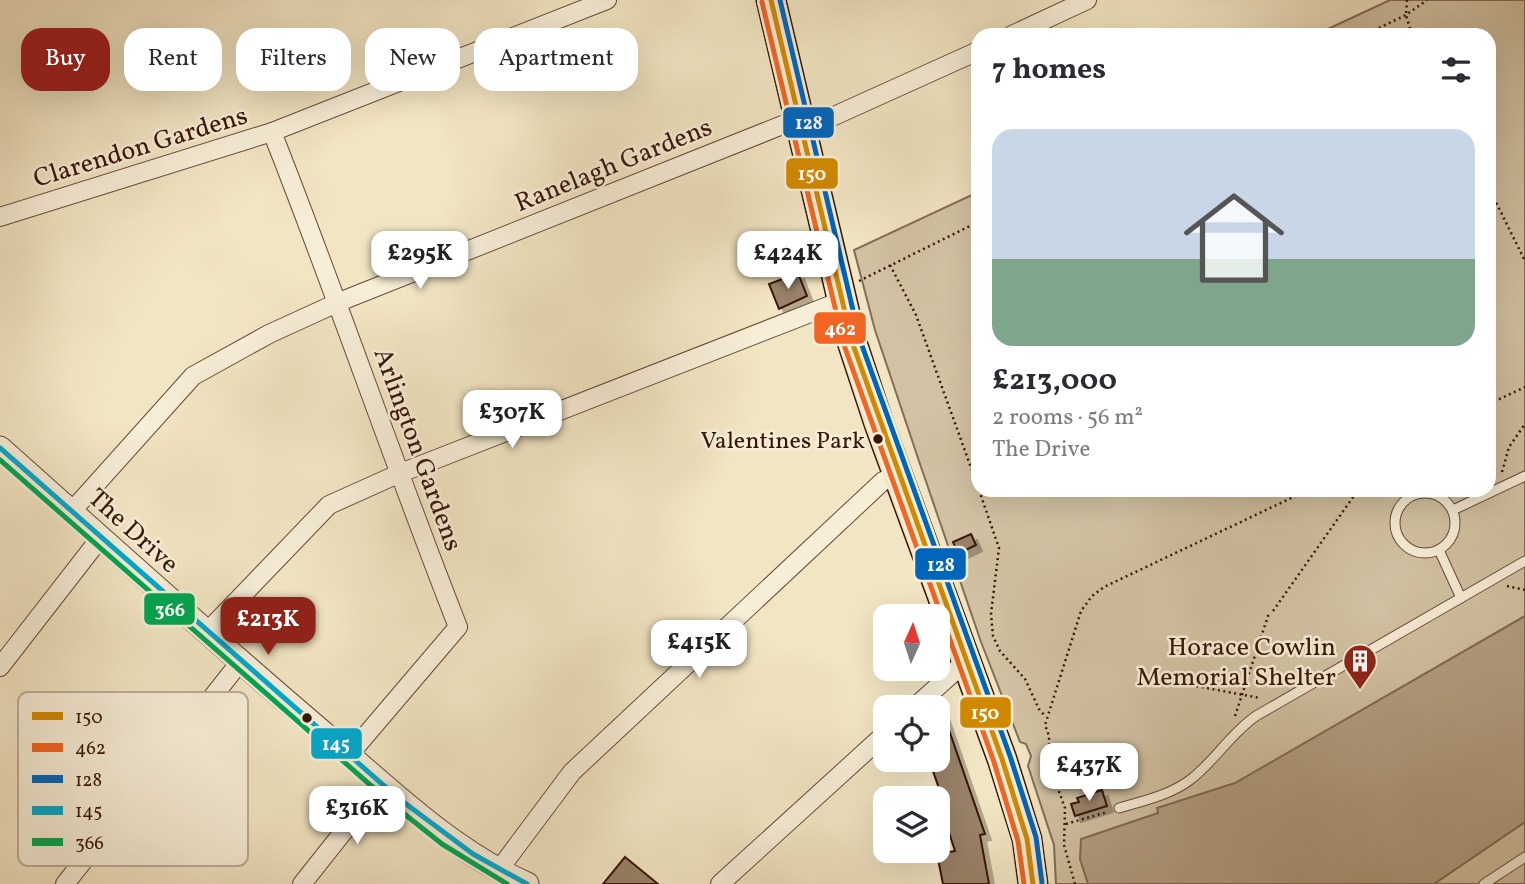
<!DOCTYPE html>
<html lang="en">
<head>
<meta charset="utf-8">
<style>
	:root { --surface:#fff; --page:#f2f2f3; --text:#2b2b33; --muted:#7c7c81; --accent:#8f2418 }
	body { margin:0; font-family:Vollkorn,serif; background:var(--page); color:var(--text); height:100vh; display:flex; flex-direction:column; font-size:26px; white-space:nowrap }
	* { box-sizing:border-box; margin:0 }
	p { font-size:23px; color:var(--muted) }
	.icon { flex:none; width:38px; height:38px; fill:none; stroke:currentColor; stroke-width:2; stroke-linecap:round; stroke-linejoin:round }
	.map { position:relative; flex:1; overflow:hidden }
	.sheet { position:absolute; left:971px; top:28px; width:525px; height:469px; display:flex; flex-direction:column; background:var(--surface); border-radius:21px; box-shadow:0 7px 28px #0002 }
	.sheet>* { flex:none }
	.hud { position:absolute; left:21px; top:28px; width:665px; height:63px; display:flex; gap:14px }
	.needle { width:46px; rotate:3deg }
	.tools { position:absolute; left:873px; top:604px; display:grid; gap:14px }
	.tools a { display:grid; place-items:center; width:77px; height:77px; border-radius:14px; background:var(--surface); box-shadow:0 7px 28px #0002; font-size:35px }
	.price { position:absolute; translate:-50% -60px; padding:0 16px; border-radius:14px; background:#fff; color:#222; font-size:23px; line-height:46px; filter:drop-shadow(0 2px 4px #0008) }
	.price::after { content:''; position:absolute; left:50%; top:42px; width:21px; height:16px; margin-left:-10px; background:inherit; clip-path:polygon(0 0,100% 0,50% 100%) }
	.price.on { background:var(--accent); color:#fff }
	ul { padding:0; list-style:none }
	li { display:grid; align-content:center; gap:14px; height:371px; padding:0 21px }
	li span { display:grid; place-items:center; height:217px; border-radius:21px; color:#555 }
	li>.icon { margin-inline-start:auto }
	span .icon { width:126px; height:126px; fill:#fffc; stroke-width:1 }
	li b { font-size:30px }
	h2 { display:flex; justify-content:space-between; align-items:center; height:84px; padding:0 21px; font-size:30px }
	.pill { padding:0 24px; border-radius:21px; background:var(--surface); box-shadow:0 7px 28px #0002; font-size:24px; line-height:63px }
	.pill.on { background:var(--accent); color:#fff }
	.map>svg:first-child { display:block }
</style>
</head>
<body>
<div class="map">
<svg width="1525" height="884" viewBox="0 0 1525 884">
	<defs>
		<filter id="shadow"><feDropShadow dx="6" dy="6" stdDeviation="0" flood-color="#0004"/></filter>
	</defs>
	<rect width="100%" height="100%" fill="#f2e5c3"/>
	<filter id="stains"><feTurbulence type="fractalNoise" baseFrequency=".00286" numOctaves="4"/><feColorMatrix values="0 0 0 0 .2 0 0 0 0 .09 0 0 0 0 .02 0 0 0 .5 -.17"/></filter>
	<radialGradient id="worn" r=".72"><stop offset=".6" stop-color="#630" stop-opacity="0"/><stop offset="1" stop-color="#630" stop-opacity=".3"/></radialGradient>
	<polygon fill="#d2c2a3" stroke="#856c56" stroke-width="2" points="1390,0 1525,0 1525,884 1056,884 1054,845 1028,766 1031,756 1026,744 1020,742 981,642 920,464 875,330 854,250 978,192 978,490 1489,490 1489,35 1315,35"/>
	<polygon fill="#b39f83" stroke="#826852" stroke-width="2" points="1525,616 1525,822 1434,884 1088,884 1080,859 1081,839 1158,813 1157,808 1235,783"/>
	<g fill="#998269" stroke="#381608" stroke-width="2" filter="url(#shadow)">
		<polygon points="798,273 807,296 779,309 769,284"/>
		<polygon points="971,534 976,545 958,554 953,542"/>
		<polygon points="940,704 985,834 980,835 989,884 943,884 937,854 955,851 937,796 941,794 929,760 938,760"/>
		<polygon points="1102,790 1107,806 1075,816 1071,804 1079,802 1077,798"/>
		<polygon points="625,857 658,884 603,884"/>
	</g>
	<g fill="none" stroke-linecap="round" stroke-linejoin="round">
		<g stroke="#664a37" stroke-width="11">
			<g id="service">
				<circle cx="1425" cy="523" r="30"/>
				<polyline points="1453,510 1525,476"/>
				<polyline points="1439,550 1461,598"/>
				<path d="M1119,808C1143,801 1170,795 1190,780C1215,761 1230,734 1256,716L1525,561"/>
				<polyline points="1484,884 1525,857"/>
			</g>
		</g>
		<g stroke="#664a37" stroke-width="20">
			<g id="minor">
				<polyline points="1012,35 1087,0"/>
				<polyline points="803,130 978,51"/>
				<path d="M272,132C337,296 393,462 458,627L349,755"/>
				<polyline points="0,217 272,132 607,0"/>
				<polyline points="71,512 193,376 269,334 339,302 800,118"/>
				<polyline points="206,633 329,505 398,474 841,301"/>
				<polyline points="0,667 101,537"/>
				<polyline points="915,707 966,661"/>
				<polyline points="498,871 572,772 883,481 898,477"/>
				<polyline points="65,884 240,662"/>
				<polyline points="302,884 382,783"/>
				<polyline points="720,884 886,733"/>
			</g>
		</g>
		<g stroke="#664a37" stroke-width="25">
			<path id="tertiary" d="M0,448C109,545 216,642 327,736C390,790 451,850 527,884"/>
		</g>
		<g stroke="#381608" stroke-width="31">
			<polyline id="primary" points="771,0 852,342 879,424 1002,759 1027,839 1033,884"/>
		</g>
		<g stroke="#381608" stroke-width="2.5" stroke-dasharray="2 3.5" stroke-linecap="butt">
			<polyline points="1407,0 1406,15 1412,35"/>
			<polyline points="1364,35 1406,15 1427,0"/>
			<polyline points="1489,188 1525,261"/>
			<polyline points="890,265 916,315 978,487"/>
			<polyline points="859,281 978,222"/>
			<polyline points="1489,404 1525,387"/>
			<polyline points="1502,472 1509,447 1525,424"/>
			<polyline points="979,490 999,548 991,614 993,636 1000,651 1025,679 1039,709 1045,716"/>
			<polyline points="1408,490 1411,496"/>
			<polyline points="1507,586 1525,590"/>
			<polyline points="1273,611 1358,490"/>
			<polyline points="1153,678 1260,698"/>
			<polyline points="1235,716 1269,613"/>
			<polyline points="1066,824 1107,812"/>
			<polyline points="1075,884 1064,845 1065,808 1050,767 1049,736 1045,725 1081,611 1092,596 1104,587 1308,490"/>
		</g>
		<use href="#service" stroke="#f7eed8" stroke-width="9"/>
		<use href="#minor" stroke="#f7eed8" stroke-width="18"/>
		<use href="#tertiary" stroke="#f7eed8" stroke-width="23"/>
		<use href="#primary" stroke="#f2e5c3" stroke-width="28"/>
		<g stroke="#f7eed8" stroke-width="10">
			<polyline id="bus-1" points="771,0 852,342 1002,759 1027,839 1033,884"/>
		</g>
		<g stroke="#f7eed8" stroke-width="10">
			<polyline id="bus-2" points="762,2 844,345 994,762 1018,841 1024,884"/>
		</g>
		<g stroke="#f7eed8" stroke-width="10">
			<polyline id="bus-3" points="780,0 860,340 1010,756 1036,837 1042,883"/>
		</g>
		<g stroke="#f7eed8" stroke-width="10">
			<polyline id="bus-4" points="0,448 398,798 473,854 527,884"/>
		</g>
		<g stroke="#f7eed8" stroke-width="10">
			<polyline id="bus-5" points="0,460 392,804 442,844 507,884"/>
		</g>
		<use href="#bus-1" stroke="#d18902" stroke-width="5"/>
		<use href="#bus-2" stroke="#f26522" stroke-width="5"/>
		<use href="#bus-3" stroke="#0065bd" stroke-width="5"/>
		<use href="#bus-4" stroke="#00a9ce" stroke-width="5"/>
		<use href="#bus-5" stroke="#00a651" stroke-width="5"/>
	</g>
	<defs>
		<g id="building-pin" transform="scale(1.75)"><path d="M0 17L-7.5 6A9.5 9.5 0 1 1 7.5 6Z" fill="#8f2418" stroke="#f7eed8"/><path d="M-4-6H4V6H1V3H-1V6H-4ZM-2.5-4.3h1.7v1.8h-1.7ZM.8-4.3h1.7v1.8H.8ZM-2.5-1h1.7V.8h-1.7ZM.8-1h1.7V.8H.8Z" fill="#fff"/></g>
	</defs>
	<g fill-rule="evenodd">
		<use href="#building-pin" x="1360" y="661"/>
	</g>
	<g fill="#381608" stroke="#f7eed8" stroke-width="2.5">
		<circle cx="878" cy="439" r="6"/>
		<circle cx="307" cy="718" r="6"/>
	</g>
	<g text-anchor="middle" stroke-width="5" stroke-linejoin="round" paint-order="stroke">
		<g font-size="24" fill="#381608" stroke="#f7eed8" text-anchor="end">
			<text x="865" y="448">Valentines Park</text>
		</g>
		<g font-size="26" fill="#381608" stroke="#f7eed8">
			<text transform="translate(140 146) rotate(-17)" y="9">Clarendon Gardens</text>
			<text transform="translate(613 164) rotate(-22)" y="9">Ranelagh Gardens</text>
			<text transform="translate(419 449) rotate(70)" y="9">Arlington Gardens</text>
			<text transform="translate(134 530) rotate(42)" y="9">The Drive</text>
		</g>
		<g font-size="26" fill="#381608" stroke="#f7eed8" text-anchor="end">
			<text x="1336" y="655">Horace Cowlin<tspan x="1336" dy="30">Memorial Shelter</tspan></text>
		</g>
	</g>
	<rect x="18" y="692" width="230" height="174" rx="10" fill="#f7eed8" stroke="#bead9a" stroke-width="2"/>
	<rect x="32" y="712" width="31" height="8" fill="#d18902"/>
	<rect x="32" y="743" width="31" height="9" fill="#f26522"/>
	<rect x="32" y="775" width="31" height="8" fill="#0065bd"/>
	<rect x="32" y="806" width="31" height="9" fill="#00a9ce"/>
	<rect x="32" y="838" width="31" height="8" fill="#00a651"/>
	<g font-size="19" fill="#381608">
		<text x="75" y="723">150</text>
		<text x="75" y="754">462</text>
		<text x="75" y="786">128</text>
		<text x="75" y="817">145</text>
		<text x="75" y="849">366</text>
	</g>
	<g stroke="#f7eed8" stroke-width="2.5">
		<rect x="782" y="106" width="53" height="33" rx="7" fill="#0065bd"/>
		<rect x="785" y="157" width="54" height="33" rx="7" fill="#d18902"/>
		<rect x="813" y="311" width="54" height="34" rx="7" fill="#f26522"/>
		<rect x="914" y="547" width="53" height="34" rx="7" fill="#0065bd"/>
		<rect x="143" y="592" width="53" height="34" rx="7" fill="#00a651"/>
		<rect x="959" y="696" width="53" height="33" rx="7" fill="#d18902"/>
		<rect x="310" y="727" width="53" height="33" rx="7" fill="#00a9ce"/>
	</g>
	<g font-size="19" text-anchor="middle" font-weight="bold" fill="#fff">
		<text x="809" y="129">128</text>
		<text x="812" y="180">150</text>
		<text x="840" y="335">462</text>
		<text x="941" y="571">128</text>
		<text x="170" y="616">366</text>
		<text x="985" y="719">150</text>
		<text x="336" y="750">145</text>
	</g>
	<rect width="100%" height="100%" filter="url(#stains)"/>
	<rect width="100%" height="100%" fill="url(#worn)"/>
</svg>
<div class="tools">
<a><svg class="needle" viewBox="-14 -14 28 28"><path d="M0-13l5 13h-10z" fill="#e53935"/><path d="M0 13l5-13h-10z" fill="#7c7c81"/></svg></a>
<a><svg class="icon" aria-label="locate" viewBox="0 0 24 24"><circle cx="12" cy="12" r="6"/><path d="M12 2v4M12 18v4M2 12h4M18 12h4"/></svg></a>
<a><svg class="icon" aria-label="layers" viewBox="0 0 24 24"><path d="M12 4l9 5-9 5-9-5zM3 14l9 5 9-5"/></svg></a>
</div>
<b class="price" style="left:420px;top:291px">£295K</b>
<b class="price" style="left:788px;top:291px">£424K</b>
<b class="price" style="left:512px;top:450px">£307K</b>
<b class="price on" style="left:268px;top:657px">£213K</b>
<b class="price" style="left:699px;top:680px">£415K</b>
<b class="price" style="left:1089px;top:803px">£437K</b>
<b class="price" style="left:357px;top:846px">£316K</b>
<div class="hud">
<a class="pill on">Buy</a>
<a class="pill">Rent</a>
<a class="pill">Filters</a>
<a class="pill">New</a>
<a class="pill">Apartment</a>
</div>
<section class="sheet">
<h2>7 homes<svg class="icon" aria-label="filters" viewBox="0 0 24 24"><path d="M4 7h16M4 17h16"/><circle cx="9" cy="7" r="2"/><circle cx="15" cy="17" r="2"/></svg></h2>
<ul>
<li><span style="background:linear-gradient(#c9d6e8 60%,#7fa58c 0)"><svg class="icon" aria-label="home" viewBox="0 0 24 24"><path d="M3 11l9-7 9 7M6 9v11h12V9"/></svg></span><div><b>£213,000</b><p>2 rooms · 56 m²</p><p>The Drive</p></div></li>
</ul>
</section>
</div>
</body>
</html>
